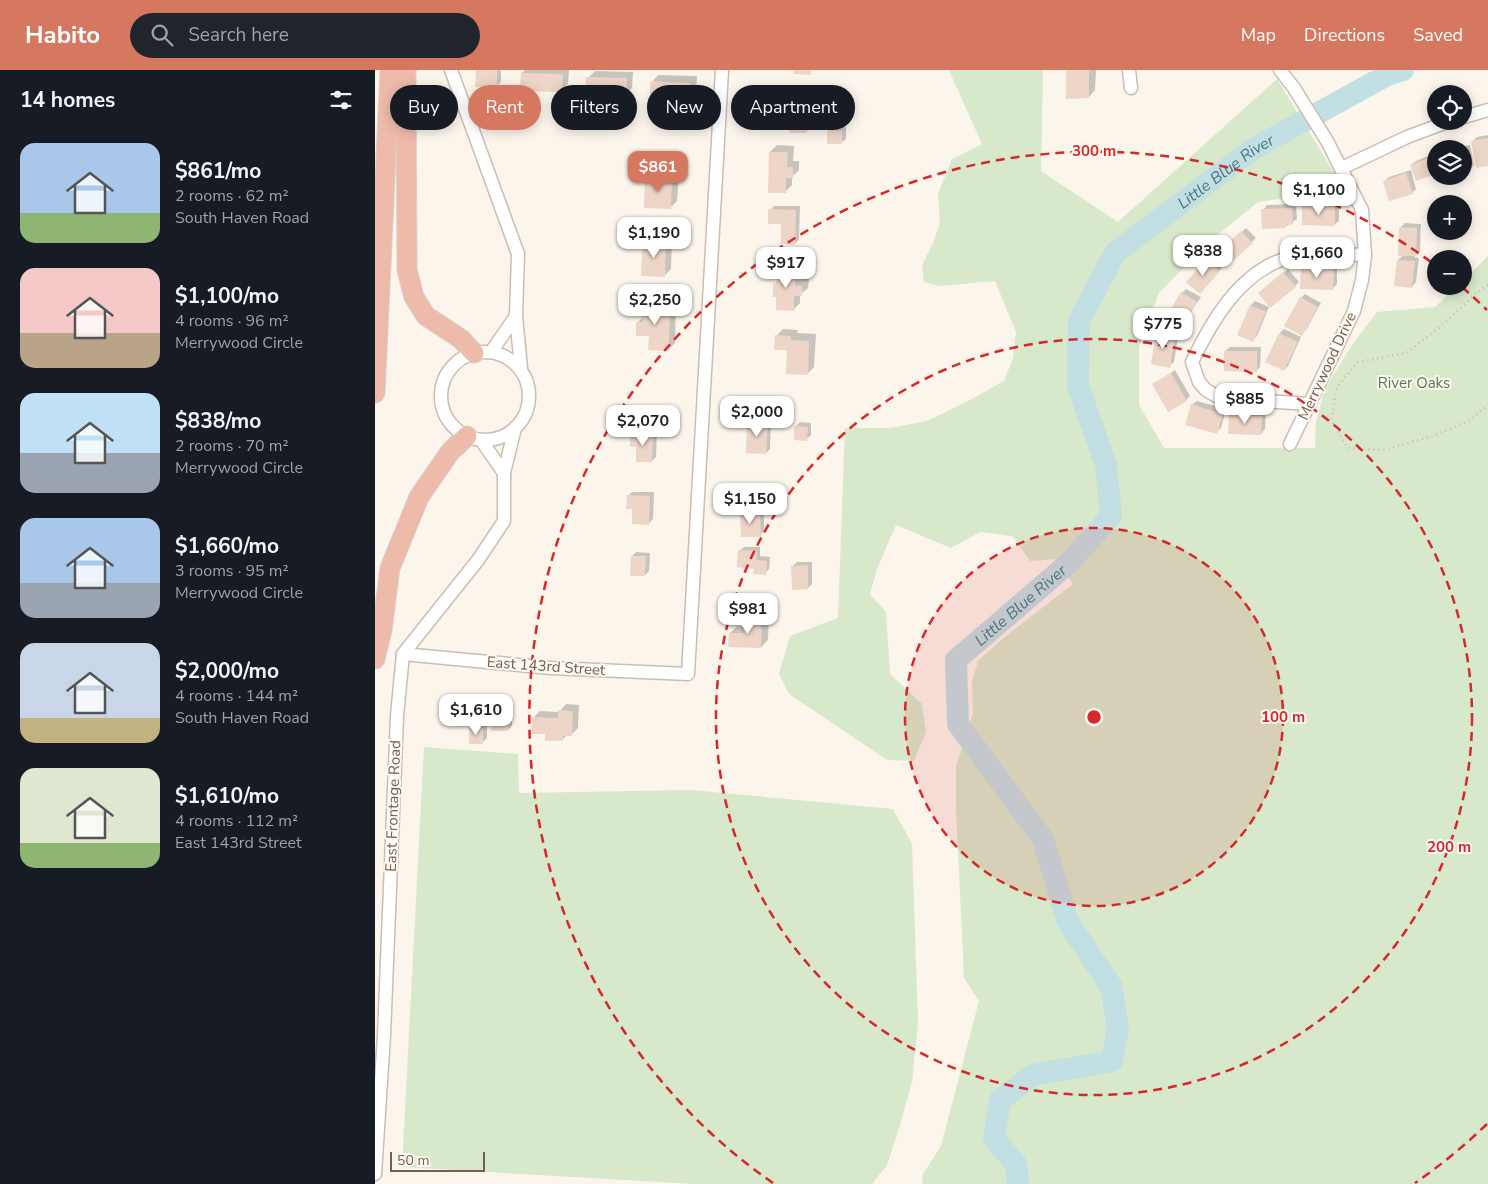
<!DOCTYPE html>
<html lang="en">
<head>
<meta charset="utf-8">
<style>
	:root { --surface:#171b24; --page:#20242c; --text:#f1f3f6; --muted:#9ea1a6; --accent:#d67760 }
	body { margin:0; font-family:"Nunito Sans",sans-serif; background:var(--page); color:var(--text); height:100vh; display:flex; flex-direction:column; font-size:19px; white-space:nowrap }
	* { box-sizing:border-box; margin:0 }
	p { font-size:16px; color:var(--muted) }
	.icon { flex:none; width:28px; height:28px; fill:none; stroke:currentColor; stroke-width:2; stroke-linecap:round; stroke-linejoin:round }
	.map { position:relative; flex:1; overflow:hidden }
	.details { display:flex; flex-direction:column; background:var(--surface); width:375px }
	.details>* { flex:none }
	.guide { position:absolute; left:15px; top:15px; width:475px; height:45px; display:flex; gap:10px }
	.controls { position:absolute; left:1052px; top:15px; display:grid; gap:10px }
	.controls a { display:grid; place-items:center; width:45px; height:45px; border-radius:50%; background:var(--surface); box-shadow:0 2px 12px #0003; font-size:25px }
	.scale { position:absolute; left:15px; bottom:12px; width:95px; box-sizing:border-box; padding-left:5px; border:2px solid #745d51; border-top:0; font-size:14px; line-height:18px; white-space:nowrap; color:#745d51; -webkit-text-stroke:4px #fdf9f2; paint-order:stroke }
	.price { position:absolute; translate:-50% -42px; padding:0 11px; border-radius:10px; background:#fff; color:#222; font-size:16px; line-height:32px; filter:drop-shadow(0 1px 2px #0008) }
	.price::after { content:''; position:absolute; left:50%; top:30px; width:15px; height:11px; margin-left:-8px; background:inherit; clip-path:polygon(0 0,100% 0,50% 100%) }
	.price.on { background:var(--accent); color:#fff }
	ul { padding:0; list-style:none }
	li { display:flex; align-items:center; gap:15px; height:125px; padding:0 20px }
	li span { display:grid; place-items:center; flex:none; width:140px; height:100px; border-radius:15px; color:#555 }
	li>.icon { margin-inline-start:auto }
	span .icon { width:60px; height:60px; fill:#fffc; stroke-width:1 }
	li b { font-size:21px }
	h2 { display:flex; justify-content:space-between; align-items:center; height:60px; padding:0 20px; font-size:21px }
	.pill { padding:0 18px; border-radius:22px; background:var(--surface); box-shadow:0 2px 12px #0003; font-size:18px; line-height:45px }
	.pill.on { background:var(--accent); color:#fff }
	header { display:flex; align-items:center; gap:30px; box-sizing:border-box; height:70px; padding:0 25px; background:var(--accent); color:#fff }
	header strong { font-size:24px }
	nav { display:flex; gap:28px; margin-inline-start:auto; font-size:18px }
	.search { width:350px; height:45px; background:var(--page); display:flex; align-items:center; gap:12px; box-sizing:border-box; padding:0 18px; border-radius:28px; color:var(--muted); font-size:19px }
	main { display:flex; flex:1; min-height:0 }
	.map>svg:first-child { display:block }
</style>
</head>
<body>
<header>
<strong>Habito</strong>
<div class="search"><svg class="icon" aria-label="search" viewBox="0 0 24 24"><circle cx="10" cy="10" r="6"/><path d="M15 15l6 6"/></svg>Search here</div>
<nav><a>Map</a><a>Directions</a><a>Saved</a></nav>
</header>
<main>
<section class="details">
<h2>14 homes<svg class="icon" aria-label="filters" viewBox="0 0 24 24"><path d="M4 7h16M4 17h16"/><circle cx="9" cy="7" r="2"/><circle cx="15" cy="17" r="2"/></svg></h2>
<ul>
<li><span style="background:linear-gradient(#a9c7e8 70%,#8fb573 0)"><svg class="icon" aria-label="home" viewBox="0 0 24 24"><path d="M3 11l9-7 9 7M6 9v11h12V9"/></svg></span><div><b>$861/mo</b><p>2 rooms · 62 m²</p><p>South Haven Road</p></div></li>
<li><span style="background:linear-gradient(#f6c9c9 65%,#b9a48a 0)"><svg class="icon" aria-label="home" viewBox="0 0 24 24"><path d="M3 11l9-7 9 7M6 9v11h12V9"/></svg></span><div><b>$1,100/mo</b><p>4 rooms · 96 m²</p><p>Merrywood Circle</p></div></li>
<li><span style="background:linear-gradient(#bfe0f5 60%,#9aa5b1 0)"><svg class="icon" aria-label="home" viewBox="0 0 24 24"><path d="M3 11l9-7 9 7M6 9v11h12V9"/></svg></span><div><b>$838/mo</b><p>2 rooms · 70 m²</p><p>Merrywood Circle</p></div></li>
<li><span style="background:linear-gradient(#a9c7e8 65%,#9aa5b1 0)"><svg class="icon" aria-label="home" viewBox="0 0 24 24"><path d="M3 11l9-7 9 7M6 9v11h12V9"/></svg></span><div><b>$1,660/mo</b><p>3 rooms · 95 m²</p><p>Merrywood Circle</p></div></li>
<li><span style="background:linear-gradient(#c9d6e8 75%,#c2b280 0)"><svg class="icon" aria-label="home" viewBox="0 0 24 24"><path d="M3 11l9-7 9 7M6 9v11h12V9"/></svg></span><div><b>$2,000/mo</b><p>4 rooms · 144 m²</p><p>South Haven Road</p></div></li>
<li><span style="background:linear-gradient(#dfe7d0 75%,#8fb573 0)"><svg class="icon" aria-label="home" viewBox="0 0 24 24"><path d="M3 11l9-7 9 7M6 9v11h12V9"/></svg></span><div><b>$1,610/mo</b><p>4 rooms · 112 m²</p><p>East 143rd Street</p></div></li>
</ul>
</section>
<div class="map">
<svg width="1113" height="1114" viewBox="0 0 1113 1114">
	<rect width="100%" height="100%" fill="#fbf5ec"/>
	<g fill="#d7e8cb">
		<polygon points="574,0 668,0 666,101 743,152 902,9 963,109 931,125 883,132 831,174 784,223 764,276 764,335 789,378 940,378 941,353 949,320 977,275 1002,242 1060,237 1082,216 1089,216 1089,210 1113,186 1113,1114 547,1114 548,1104 566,1076 604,931 589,908 581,738 581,696 598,644 597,612 603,591 631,566 698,514 682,489 655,491 637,466 605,462 576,478 521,455 502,499 495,524 511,542 515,604 547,634 551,662 539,691 512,690 414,624 404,604 415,566 463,548 470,358 515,358 552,351 593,331 629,311 638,288 641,262 620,211 564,216 549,212 547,195 558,173 565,153 563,124 577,89 607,74"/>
		<polygon points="49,677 143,684 144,723 316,720 518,739 537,774 543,953 537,1012 525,1055 512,1095 497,1114 319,1114 27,1097"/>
	</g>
	<g fill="#0003">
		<polygon points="102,0 126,0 126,12 122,16"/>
		<polygon points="150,0 194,0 193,14 186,21 147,3"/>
		<polygon points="692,0 721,0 720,20 714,27"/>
		<polygon points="220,1 258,2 257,18 251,25 213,8"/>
		<polygon points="283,5 322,6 321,23 314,29 277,12"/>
		<polygon points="415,28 436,29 435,58 431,62 416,50 411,33"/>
		<polygon points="458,57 471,57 471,69 466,73 453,61"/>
		<polygon points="1113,65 1113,95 1102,97 1097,72 1102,67"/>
		<polygon points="402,75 419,76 418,91 424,91 424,100 417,107 417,115 410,122 395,82"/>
		<polygon points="1095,75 1099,95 1095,99 1089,100 1089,79 1073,79"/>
		<polygon points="1061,83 1061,103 1042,110 1036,95 1041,91"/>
		<polygon points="1036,100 1041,119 1037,123 1010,111 1014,107"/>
		<polygon points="278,101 304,102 302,131 295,138 272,108"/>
		<polygon points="933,131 964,132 964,151 959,155 929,135"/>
		<polygon points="921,134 922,149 910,157 888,140 892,135"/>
		<polygon points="399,136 425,136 424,169 420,174 407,153 395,140"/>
		<polygon points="1030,153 1046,154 1045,181 1039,187 1044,188 1041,212 1037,217 1023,190 1029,184 1025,158"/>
		<polygon points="871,158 881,168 859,188 850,178"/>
		<polygon points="276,165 297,166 296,199 289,206 269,172"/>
		<polygon points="837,186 848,196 829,218 832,190"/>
		<polygon points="411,191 427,191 426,209 434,209 433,218 425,225 425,233 418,240 402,225 400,214 403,210 404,198"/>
		<polygon points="931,195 962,196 962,214 958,218 927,199"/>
		<polygon points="913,199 924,212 920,216 889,219"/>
		<polygon points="811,219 826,227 805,258 807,223"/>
		<polygon points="930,224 946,233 931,260 927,264 926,228"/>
		<polygon points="275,226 301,227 300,273 294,279 263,252 268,247 268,233"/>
		<polygon points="880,231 894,237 882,266 878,270 876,235"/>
		<polygon points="787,258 804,261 799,292 794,296 782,263"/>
		<polygon points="408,259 423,260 422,263 441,264 439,297 432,304 401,266"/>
		<polygon points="909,259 926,267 913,296 909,300 905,263"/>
		<polygon points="855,277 886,277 885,297 881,301 850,281"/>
		<polygon points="800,300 815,326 811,330 779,314"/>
		<polygon points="822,331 851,339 846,358 841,362 817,335"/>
		<polygon points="859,341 891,342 890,359 886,364 855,346"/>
		<polygon points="378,349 396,350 395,379 391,383 374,353"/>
		<polygon points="425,352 436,353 436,365 431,370 421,356"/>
		<polygon points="261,359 282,360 281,387 277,391 262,375 257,364"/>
		<polygon points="257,422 279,422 278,449 274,453 259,438 253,426"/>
		<polygon points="371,439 389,439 389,461 385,466 366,444"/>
		<polygon points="369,477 385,477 385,486 395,487 394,499 390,503 380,497 364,481"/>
		<polygon points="261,482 275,483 274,501 270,505 257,486"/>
		<polygon points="422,492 437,492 437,514 433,518 418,496"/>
		<polygon points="378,542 394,543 393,570 386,577 355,563 362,556 371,557 371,549"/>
		<polygon points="191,634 204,635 203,658 196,665 192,665 187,670 158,648 165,641 184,642"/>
		<polygon points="116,636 137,637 137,656 133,660 118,649 112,641"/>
		<polygon points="100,654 112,654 112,668 107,673 96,658"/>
	</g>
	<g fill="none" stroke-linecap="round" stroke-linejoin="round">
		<path stroke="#c2dfe3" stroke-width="22" id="s1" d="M643,1114L641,1094L619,1069L625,1030L658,1005L737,991L743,958L736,916L693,852L668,769L583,654L581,590L695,492L736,446L731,395L703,316L704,251L740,183L878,79L1012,5L1028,0"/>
	</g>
	<g fill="#edd5c7">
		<polygon points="101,0 122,0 122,18 100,17"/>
		<polygon points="419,0 436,0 436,5 418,4"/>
		<polygon points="691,0 714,0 714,28 691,29"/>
		<polygon points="146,3 188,4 187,22 145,21"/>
		<polygon points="211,7 252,8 251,26 211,25"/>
		<polygon points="275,11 315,13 315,31 275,29"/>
		<polygon points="410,32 433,33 431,63 414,63 415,51 409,51"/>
		<polygon points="452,60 467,61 467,74 452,74"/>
		<polygon points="1113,68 1113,96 1101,98 1096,71"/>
		<polygon points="1091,78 1095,100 1089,101 1089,79"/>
		<polygon points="394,82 413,82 412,97 418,97 418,108 411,108 411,123 393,123"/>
		<polygon points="1061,85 1061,104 1041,111 1035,95"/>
		<polygon points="1031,103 1038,124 1014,131 1008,111"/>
		<polygon points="270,107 297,109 296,139 269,138"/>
		<polygon points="927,135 960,136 960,156 927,155"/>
		<polygon points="917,138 918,154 911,155 911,158 887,159 886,139"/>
		<polygon points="393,139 421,140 420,175 406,174 406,154 393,154"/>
		<polygon points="1024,157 1042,158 1041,186 1023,186"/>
		<polygon points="866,161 878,173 859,190 848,178"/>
		<polygon points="268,171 291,172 290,207 266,206"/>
		<polygon points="832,189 845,201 825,224 811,212"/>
		<polygon points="1022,190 1040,191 1037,218 1019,216"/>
		<polygon points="403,197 420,198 420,216 427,216 427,226 419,226 419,241 401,240 401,227 398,227 398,213 402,213"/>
		<polygon points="926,199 959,199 958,220 925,219"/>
		<polygon points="908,202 921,217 895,238 883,223"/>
		<polygon points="806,222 822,232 806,260 789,250"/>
		<polygon points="925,227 943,237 927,266 909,256"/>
		<polygon points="267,233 295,233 294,281 273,280 274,266 261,266 261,252 267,252"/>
		<polygon points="875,235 891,242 878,272 862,265"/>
		<polygon points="781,262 800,265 795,298 776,294"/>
		<polygon points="904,263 923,272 909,301 890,292"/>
		<polygon points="400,265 416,266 416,270 434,271 433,305 411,304 412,280 399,280"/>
		<polygon points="849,281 882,281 882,302 849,301"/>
		<polygon points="796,303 812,331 793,342 777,314"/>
		<polygon points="816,334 848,344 842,364 810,355"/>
		<polygon points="854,345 887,346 886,365 853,364"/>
		<polygon points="372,353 393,354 391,384 371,383"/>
		<polygon points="419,356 433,357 432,371 419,370"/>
		<polygon points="255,363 278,364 277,392 261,392 261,377 255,377"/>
		<polygon points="252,425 275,426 274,455 257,454 257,439 251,439"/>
		<polygon points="365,443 385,443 386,467 366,467"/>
		<polygon points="363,480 382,481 381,490 392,491 391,505 378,504 379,499 362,497"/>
		<polygon points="256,486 271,486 270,506 255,506"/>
		<polygon points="433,495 433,519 417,520 416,496"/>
		<polygon points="370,548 387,549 386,578 353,577 354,563 369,563"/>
		<polygon points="110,640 134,641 133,661 116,661 117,650 110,650"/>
		<polygon points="183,640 198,641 197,666 188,666 188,671 170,671 170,664 156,664 157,647 183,648"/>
		<rect x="94" y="658" width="14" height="16"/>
	</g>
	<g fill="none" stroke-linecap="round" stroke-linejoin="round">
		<g stroke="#ccbdb3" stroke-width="15">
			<g id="minor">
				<polyline points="76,0 143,184 141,246 146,298"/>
				<polyline points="754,0 756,18"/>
				<polyline points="905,0 919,18 952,71 987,140 990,185 987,210 979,241 915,374"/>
				<polyline points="1089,47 1113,40"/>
				<polyline points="967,98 1032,67 1075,51"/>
				<circle cx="110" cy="326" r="44"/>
				<polyline points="116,282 141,246"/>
				<path d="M934,334L845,328L831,320L824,312L817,292C836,252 863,206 906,190C911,188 916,185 921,185C941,182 969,185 990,185"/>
				<polyline points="106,370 129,403"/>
				<polyline points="28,584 176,598 313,604 347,0"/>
				<polyline points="0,1104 9,965 22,646 28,584 103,490 129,451 129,403 140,358"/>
			</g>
		</g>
		<g stroke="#d8d2ce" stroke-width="21">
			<g id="highway">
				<polyline points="31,0 32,200 39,227 51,246 86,269 99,283"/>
				<polyline points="0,323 15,0"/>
				<polyline points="0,589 7,560 15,498 44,427 75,382 92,366"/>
			</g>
		</g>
		<polyline stroke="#d3b8a9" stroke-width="2.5" stroke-dasharray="1 4" stroke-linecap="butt" points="1113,215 1100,224 1070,253 1031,283 983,292 962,317 956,350 973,378 1008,380 1058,366 1095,350 1113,335"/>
		<use href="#minor" stroke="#fff" stroke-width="12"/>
		<use href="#highway" stroke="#eebaaa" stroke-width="19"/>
	</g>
	<circle cx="719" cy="647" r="189" fill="#d62828" fill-opacity=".12"/>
	<g fill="none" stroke="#d62828" stroke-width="2.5" stroke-dasharray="9 6">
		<circle cx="719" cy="647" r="189"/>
		<circle cx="719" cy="647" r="378"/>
		<path d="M1112 1054A566 566 0 0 1 1040 1113M398 1113A566 566 0 1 1 1060 195M1087 217A566 566 0 0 1 1112 240"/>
	</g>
	<g text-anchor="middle" stroke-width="4" stroke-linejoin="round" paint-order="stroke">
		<g font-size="15" fill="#745d51" stroke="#fdf9f2">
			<text transform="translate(952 296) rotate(-65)" y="5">Merrywood Drive</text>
			<text transform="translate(171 596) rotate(4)" y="5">East 143rd Street</text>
			<text transform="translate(18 736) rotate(-88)" y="5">East Frontage Road</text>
		</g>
		<g font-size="15" fill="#59784a" stroke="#fdf9f2">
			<text x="1039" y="318">River Oaks</text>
		</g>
		<g font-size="16" font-style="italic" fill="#49767e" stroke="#fdf9f2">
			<text dy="6" stroke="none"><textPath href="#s1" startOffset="1288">Little Blue River</textPath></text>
			<text dy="6" stroke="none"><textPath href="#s1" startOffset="746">Little Blue River</textPath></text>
		</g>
	</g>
	<circle cx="719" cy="647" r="8" fill="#d62828" stroke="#fdf9f2" stroke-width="2.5"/>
	<g font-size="15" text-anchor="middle" font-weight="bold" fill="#d62828" stroke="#fdf9f2" stroke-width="4" stroke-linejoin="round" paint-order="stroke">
		<text x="719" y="86">300 m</text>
		<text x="908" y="652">100 m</text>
		<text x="1074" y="782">200 m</text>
	</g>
</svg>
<div class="controls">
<a><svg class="icon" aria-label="locate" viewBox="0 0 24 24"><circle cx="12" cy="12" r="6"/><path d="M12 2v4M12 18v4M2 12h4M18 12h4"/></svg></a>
<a><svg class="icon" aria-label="layers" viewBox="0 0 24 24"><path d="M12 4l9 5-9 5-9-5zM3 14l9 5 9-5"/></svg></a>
<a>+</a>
<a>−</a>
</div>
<div class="scale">50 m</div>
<b class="price on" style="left:283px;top:123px">$861</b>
<b class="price" style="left:944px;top:146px">$1,100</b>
<b class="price" style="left:279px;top:189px">$1,190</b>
<b class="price" style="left:828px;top:207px">$838</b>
<b class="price" style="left:942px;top:209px">$1,660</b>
<b class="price" style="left:411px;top:219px">$917</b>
<b class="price" style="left:280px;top:256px">$2,250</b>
<b class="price" style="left:788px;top:280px">$775</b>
<b class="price" style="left:870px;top:355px">$885</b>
<b class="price" style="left:382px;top:368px">$2,000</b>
<b class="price" style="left:268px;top:377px">$2,070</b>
<b class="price" style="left:375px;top:455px">$1,150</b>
<b class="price" style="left:373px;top:565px">$981</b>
<b class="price" style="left:101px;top:666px">$1,610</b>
<div class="guide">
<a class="pill">Buy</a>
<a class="pill on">Rent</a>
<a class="pill">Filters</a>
<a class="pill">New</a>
<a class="pill">Apartment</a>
</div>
</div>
</main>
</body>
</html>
